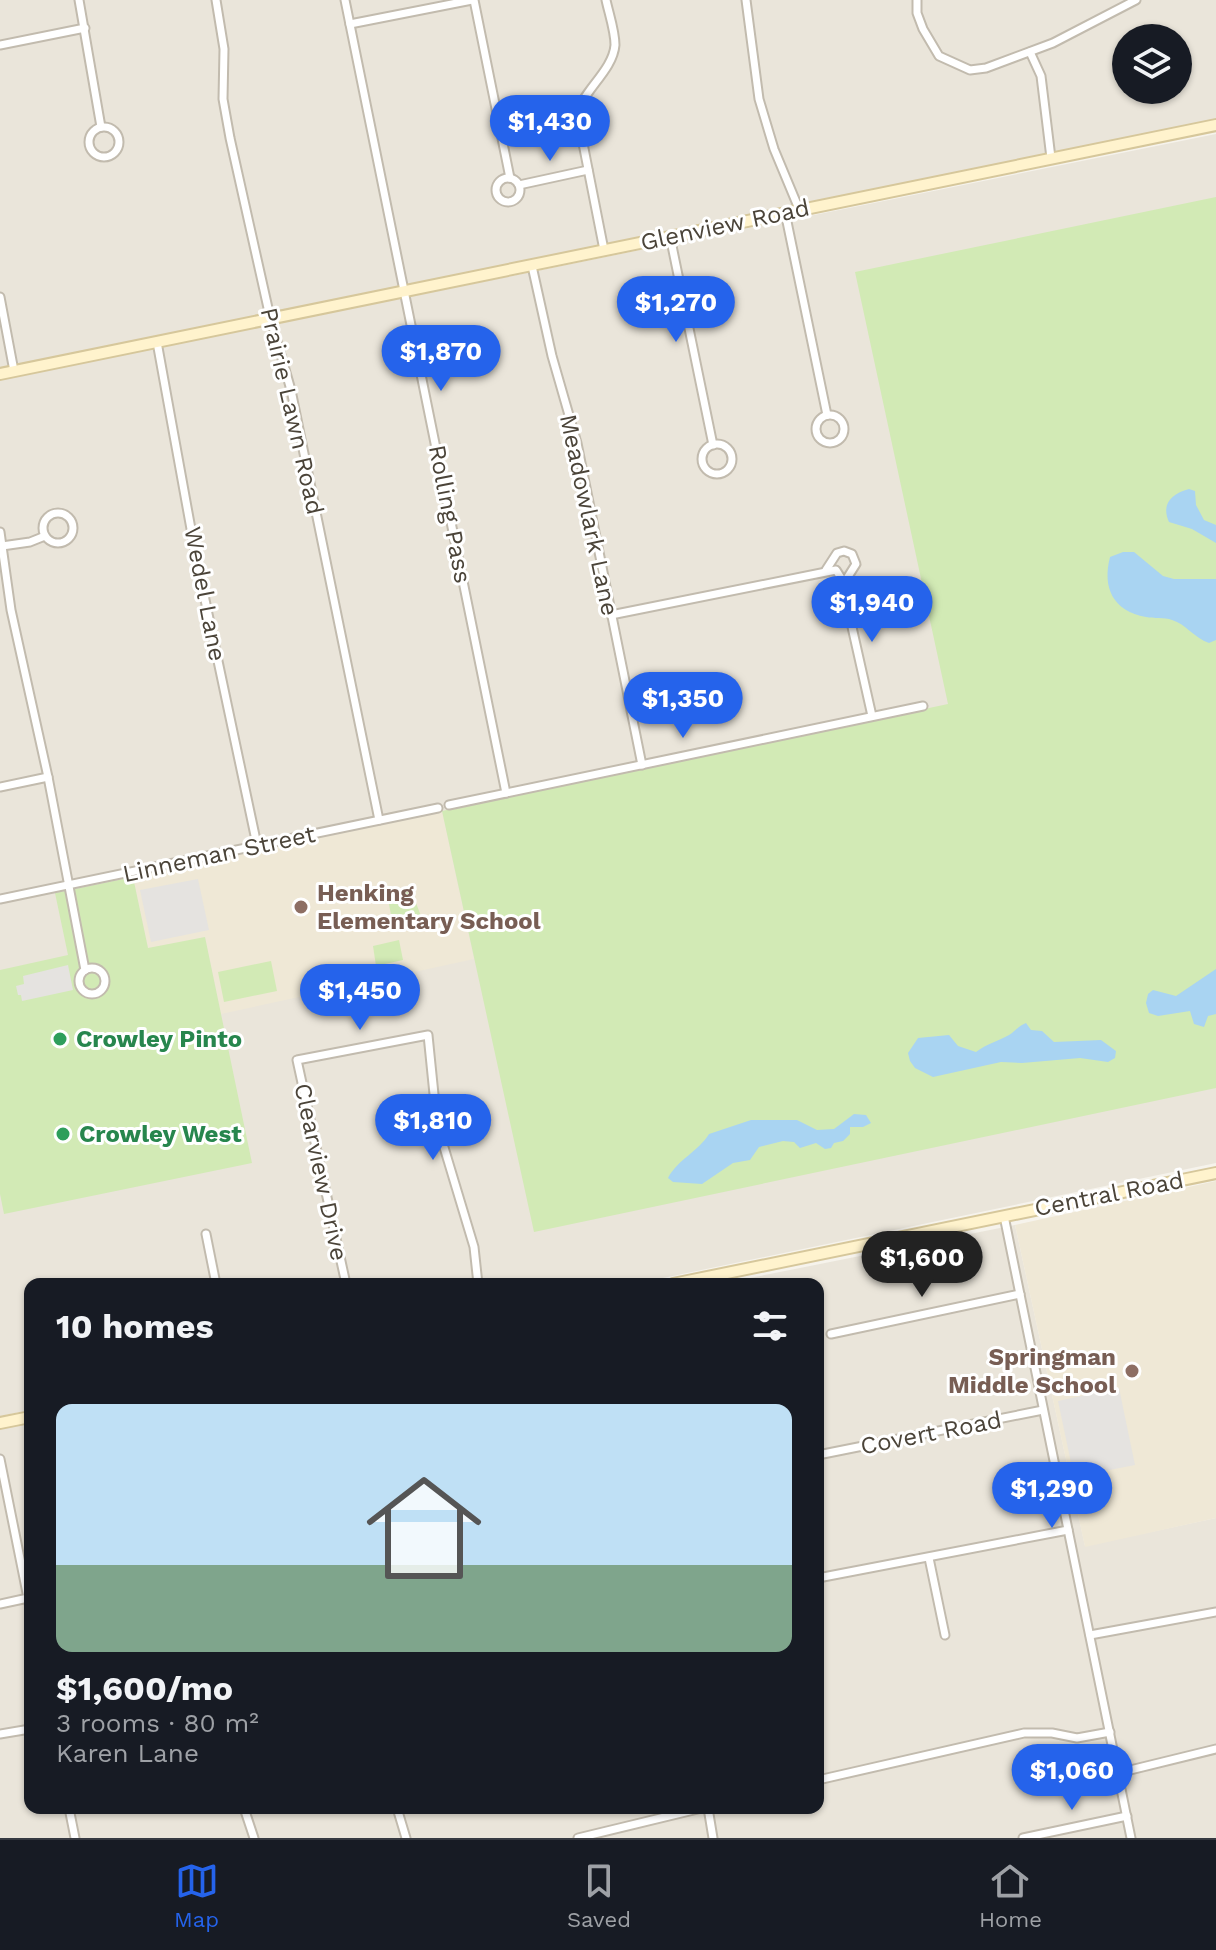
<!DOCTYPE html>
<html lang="en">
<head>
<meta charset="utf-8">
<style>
	:root { --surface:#171b24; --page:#20242c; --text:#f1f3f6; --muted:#9ea1a6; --line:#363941; --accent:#2563eb }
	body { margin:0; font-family:"Work Sans",sans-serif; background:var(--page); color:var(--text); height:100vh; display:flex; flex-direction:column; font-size:30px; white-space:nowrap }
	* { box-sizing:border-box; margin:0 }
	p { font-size:26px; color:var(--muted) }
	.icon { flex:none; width:44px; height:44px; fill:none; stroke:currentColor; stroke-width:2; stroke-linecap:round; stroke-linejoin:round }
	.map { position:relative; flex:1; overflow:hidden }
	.panel { position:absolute; left:24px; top:1278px; width:800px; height:536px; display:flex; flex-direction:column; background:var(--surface); border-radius:16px; box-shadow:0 2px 6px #0004 }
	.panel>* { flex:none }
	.buttons { position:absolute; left:1112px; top:24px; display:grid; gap:16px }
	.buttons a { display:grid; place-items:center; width:80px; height:80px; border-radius:50%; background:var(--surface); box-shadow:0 2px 6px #0004; font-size:40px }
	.price { position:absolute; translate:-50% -68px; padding:0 18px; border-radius:28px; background:var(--accent); color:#fff; font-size:26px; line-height:52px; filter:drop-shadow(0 2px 4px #0008) }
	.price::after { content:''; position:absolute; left:50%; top:48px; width:24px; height:18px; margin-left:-12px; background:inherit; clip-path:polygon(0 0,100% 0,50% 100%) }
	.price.selected { background:#222; color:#fff }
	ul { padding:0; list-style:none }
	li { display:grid; align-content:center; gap:16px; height:424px; padding:0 32px }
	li+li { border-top:2px solid var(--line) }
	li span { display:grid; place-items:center; height:248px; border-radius:16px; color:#555 }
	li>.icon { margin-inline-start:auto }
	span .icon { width:144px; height:144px; fill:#fffc; stroke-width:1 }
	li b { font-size:34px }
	h2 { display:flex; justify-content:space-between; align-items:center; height:96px; padding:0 32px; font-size:34px }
	.dock { display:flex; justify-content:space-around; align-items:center; height:112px; border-top:2px solid var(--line); background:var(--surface); font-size:22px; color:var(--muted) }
	.dock a { display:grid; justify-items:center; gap:4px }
	.dock .selected { color:var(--accent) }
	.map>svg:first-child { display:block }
</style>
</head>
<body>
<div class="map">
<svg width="1216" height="1838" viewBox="0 0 1216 1838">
	<rect width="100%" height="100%" fill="#f6f3ec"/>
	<g fill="#eae5da" fill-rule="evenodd">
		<path d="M0,0H1216V119L0,370ZM1126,38H1178V90H1126Z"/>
		<polygon points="1216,134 1216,1163 634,1284 30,1284 30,1410 0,1416 0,379"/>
		<polygon points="1015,1225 1085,1546 1216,1518 1216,1838 0,1838 0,1429 30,1423 30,1808 818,1808 818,1284 720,1284"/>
	</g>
	<g fill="#efe8d6">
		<polygon points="442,811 474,959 221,1014 205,937 148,949 133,877"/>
		<polygon points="1216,1181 1216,1518 1085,1547 1015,1225"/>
	</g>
	<g fill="#d2eab5">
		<polygon points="1216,197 1216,1088 534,1232 442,811 948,704 855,272"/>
		<polygon points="133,877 148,948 205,937 252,1163 4,1214 0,1194 0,970 68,955 55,893"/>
		<path d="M411,890L421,916C412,925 406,927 393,925L387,894Z"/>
		<polygon points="399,940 403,960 376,966 373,946"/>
		<polygon points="271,961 277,991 224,1002 218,972"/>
	</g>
	<g fill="#e5e3e0">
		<polygon points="198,879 209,930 151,942 140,890"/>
		<polygon points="68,965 73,990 22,1001 21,995 18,995 16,986 24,984 23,976"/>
		<polygon points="1119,1388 1135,1465 1074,1477 1058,1401"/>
	</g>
	<g fill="#a9d4f2">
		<path d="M1189,489L1195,491L1196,505L1204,520L1216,525V543L1192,529L1169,522C1161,504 1171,494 1189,489Z"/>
		<path d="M1123,552H1134L1163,576L1174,579H1216V640L1209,643C1194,638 1186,624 1172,620C1164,617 1154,619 1146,617C1113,611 1102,588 1110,557Z"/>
		<polygon points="1216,969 1216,1014 1208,1016 1204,1027 1194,1024 1190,1011 1158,1016 1149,1013 1146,1003 1148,994 1153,990 1176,996"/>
		<path d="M1026,1023L1031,1030L1042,1031L1054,1042L1101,1040L1116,1051L1115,1058L1108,1062L1080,1058L1022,1063L1001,1062L933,1077L915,1068L910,1061L908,1053L918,1038L949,1035L958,1046L976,1052C988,1043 997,1042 1009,1035C1016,1031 1018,1026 1026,1023Z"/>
		<path d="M854,1114L866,1115L871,1123L863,1127H850V1134L843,1141L834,1143L831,1148L825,1149L816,1143L800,1148L794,1142L783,1141L759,1147L750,1160L733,1163L702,1184L673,1182L668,1178C678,1159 698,1152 709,1134L751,1120H797L817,1130L834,1129Z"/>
	</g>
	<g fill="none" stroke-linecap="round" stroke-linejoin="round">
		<g stroke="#c2bbae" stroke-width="11">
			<g id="street">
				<polyline points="79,0 101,127"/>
				<polyline points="216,0 224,49 223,99 230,138 270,317 291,390 379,820"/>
				<polyline points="345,0 506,793"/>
				<polyline points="474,0 510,178"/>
				<polyline points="746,0 759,99 774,149 799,209"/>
				<polyline points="917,0 917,13 923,29 939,56 970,70 986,68 1053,43 1136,0"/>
				<polyline points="350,24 472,0"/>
				<polyline points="0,45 85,28"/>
				<polyline points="1030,52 1041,76 1051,158"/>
				<circle cx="104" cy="142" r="15"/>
				<circle cx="508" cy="190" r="12"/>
				<polyline points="519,185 588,170"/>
				<polyline points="785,212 827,415"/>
				<polyline points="670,236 713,445"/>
				<path d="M604,250L577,113C584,90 613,70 615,45C615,31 609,14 606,0"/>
				<polyline points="532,266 552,356 577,443 642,765"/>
				<polyline points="0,297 14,371"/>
				<polyline points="157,342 197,562 257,845"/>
				<circle cx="830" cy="429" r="14"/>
				<circle cx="717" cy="459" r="15"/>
				<circle cx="58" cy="528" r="15"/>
				<polyline points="0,532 11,610 48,777 85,970"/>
				<polyline points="2,546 30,542 45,536"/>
				<polyline points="826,570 837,553 844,551 852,554 856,564 844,583"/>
				<polyline points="611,615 836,570 841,578 872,716"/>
				<polyline points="0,787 48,777"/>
				<polyline points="449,805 923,706"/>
				<polyline points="0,899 438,808"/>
				<circle cx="92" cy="981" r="13"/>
				<polyline points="1004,1216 1131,1838"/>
				<polyline points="206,1234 216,1284"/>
				<polyline points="346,1284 297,1060 428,1035 437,1124 474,1247 478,1284"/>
				<polyline points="831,1334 1020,1294"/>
				<polyline points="818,1455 1043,1410"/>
				<polyline points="0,1459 30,1608"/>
				<polyline points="929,1558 945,1635"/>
				<polyline points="818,1578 1068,1530"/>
				<polyline points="0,1604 28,1598"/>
				<polyline points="1090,1635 1216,1612"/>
				<polyline points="0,1734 30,1729"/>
				<polyline points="1118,1773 1216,1749"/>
				<polyline points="818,1780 1024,1733 1052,1733 1077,1738 1110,1732"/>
				<polyline points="69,1808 75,1838"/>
				<polyline points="244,1808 254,1838"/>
				<polyline points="397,1808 406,1838"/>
				<polyline points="708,1808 713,1838"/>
				<polyline points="578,1838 702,1808"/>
				<polyline points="1023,1838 1127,1816"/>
			</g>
		</g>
		<g stroke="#d6c79b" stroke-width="14">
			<g id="secondary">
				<polyline points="0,374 1216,125"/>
				<polyline points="673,1284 1216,1173"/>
				<polyline points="0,1423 30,1417"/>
			</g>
		</g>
		<use href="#street" stroke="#fff" stroke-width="7"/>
		<use href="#secondary" stroke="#fff3cd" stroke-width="10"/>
	</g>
	<g fill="#8d6e63" stroke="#fff" stroke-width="3">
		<circle cx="301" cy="907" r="8"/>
		<circle cx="1132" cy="1371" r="8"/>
	</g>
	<g fill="#2e9e5b" stroke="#fff" stroke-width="3">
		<circle cx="60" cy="1039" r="8"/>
		<circle cx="63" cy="1134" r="8"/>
	</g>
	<g text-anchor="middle" stroke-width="6" stroke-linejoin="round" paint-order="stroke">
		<g font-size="24" fill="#4b4439" stroke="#fff">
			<text transform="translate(725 225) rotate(-12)" y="8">Glenview Road</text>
			<text transform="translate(292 411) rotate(77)" y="8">Prairie Lawn Road</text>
			<text transform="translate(450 514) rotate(79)" y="8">Rolling Pass</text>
			<text transform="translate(589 515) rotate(78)" y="8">Meadowlark Lane</text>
			<text transform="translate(205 594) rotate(79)" y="8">Wedel Lane</text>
			<text transform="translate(219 854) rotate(-12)" y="8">Linneman Street</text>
			<text transform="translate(321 1172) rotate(78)" y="8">Clearview Drive</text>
			<text transform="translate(1109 1194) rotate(-11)" y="8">Central Road</text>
			<text transform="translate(931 1433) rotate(-11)" y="8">Covert Road</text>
		</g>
		<g font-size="24" font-weight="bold" fill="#785e54" stroke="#fff" text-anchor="start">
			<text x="317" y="901">Henking<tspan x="317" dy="28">Elementary School</tspan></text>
			<text x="1116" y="1365" text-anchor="end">Springman<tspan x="1116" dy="28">Middle School</tspan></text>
		</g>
		<g font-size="24" font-weight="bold" fill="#27864d" stroke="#fff" text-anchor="start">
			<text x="76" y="1047">Crowley Pinto</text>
			<text x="79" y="1142">Crowley West</text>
		</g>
	</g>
</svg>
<div class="buttons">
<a><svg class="icon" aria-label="layers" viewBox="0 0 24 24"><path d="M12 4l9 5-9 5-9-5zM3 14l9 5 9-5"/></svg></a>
</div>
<b class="price" style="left:550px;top:163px">$1,430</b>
<b class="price" style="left:676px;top:344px">$1,270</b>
<b class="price" style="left:441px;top:393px">$1,870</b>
<b class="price" style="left:872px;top:644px">$1,940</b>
<b class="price" style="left:683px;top:740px">$1,350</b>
<b class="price" style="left:360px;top:1032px">$1,450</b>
<b class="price" style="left:433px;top:1162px">$1,810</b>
<b class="price selected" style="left:922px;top:1299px">$1,600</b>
<b class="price" style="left:1052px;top:1530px">$1,290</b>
<b class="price" style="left:1072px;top:1812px">$1,060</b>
<section class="panel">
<h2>10 homes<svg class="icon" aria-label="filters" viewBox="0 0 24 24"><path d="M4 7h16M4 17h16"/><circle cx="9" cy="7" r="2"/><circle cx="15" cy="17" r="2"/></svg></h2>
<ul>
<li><span style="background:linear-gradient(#bfe0f5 65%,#7fa58c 0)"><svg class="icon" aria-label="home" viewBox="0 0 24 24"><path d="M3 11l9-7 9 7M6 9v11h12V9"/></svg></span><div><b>$1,600/mo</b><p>3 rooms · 80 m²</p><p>Karen Lane</p></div></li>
</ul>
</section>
</div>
<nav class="dock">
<a class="selected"><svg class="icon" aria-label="map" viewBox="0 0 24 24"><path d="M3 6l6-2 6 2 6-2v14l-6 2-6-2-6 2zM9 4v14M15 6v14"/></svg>Map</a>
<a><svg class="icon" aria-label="saved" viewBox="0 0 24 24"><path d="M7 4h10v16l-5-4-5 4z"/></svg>Saved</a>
<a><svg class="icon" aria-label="home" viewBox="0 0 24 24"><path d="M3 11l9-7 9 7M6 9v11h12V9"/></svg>Home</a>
</nav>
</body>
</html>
